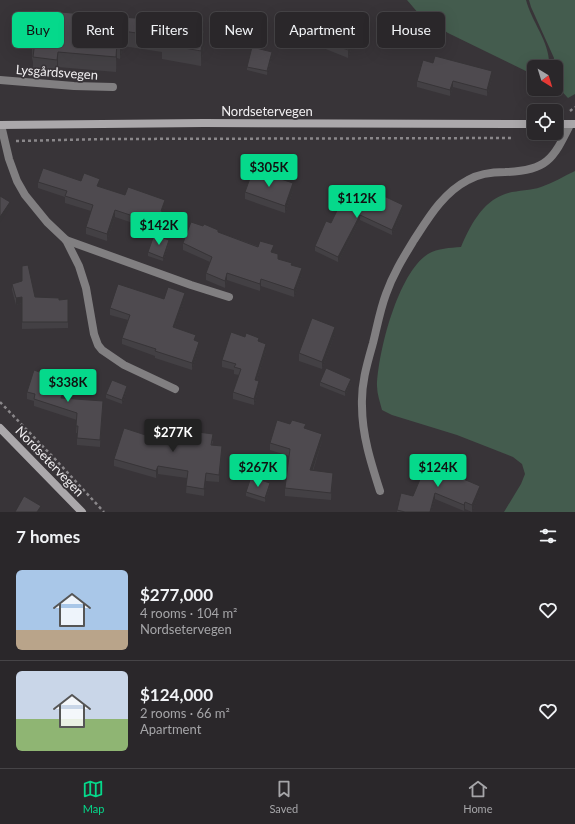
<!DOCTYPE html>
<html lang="en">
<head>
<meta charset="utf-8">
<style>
	:root { --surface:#2a272a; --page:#363336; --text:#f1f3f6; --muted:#a5a5a8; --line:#464447; --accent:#05d98b }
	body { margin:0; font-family:Lato,sans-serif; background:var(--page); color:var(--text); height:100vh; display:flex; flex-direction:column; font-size:15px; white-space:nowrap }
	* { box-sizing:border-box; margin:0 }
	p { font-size:13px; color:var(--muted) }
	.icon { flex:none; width:22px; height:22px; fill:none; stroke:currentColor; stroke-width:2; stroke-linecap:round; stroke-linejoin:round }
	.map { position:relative; height:512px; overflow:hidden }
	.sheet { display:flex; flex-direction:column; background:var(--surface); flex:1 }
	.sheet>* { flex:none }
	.banner { position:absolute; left:12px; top:12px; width:551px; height:36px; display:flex; gap:8px }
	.needle { width:26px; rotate:142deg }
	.controls { position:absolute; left:527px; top:60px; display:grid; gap:8px }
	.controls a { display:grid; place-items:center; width:36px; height:36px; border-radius:6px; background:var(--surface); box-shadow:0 4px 16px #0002,0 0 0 1px var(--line); font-size:20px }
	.price { position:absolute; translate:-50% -34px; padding:0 9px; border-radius:4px; background:var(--accent); color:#111; font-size:13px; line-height:26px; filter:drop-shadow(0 1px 2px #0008) }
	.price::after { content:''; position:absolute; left:50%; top:24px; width:12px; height:9px; margin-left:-6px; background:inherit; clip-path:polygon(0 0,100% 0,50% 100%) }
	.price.active { background:#222; color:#fff }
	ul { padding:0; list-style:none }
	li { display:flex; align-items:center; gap:12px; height:100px; padding:0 16px }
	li+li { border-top:1px solid var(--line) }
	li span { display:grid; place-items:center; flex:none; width:112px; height:80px; border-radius:6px; color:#555 }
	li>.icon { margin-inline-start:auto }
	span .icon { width:48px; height:48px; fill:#fffc; stroke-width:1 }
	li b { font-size:17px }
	h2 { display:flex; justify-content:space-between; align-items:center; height:48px; padding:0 16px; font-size:17px }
	.chip { padding:0 14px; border-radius:6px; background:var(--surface); box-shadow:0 4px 16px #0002,0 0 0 1px var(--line); font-size:14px; line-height:36px }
	.chip.active { background:var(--accent); color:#111 }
	.menu { display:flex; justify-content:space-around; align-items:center; height:56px; border-top:1px solid var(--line); background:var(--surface); font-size:11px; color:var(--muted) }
	.menu a { display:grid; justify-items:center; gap:2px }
	.menu .active { color:var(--accent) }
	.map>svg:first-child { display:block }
</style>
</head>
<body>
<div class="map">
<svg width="575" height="512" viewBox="0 0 575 512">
	<rect width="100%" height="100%" fill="#383438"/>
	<g fill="#445c4e">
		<path d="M407,0H526C532,23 551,43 549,67H534V75L448,33L419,14Z"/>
		<polygon points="529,0 575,0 575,94 568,98 556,85 556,67 552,67 554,58 531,7"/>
		<path d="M575,171V512H504L521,484L525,474L522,464L513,457L457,435L392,415L382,410C380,402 377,394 377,386C378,352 398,273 428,254C438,248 450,248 461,247C470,226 482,202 505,194C516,190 530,191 541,187C553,183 564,176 575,171Z"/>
	</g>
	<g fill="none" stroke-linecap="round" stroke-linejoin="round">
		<g stroke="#8a878a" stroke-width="2.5" stroke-dasharray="3 3" stroke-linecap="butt">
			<polyline points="570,111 575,107"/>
			<polyline points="532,138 549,139"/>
			<polyline points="16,141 106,139 511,138"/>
			<polyline points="0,402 54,458 104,512"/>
		</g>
		<polyline stroke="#817f81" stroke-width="8" points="0,80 74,86 113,87"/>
		<g stroke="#817f81" stroke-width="8">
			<polyline points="1,125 9,159 17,181 25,195 47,222 66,240 79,266 86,288 94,334 98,345 102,350 124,365 175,389"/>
			<polyline points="66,240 191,285 229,297"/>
			<path d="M380,491C371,463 362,435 362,406C361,384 367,364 373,343C377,327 380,310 386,294C393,274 403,258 414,240C429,217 443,193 468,180C480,173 492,172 505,172C547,171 553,159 570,125"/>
		</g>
		<g stroke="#aba8ab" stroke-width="8">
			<polyline points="556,124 575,124"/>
			<polyline points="0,125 204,123 534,124"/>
			<polyline points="0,428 82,512"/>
		</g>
	</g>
	<g fill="#434044">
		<polygon points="35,10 183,27 204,46 201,66 162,59 162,52 123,46 120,59 117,58 116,72 58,67 57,75 33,72 33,62 32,58 32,43"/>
		<polygon points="240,18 236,33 221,29 221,25"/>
		<polygon points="344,30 354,41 348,58 311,43 311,36"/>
		<polygon points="272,56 267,75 247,70 247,67"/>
		<polygon points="492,78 487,96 453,87 450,96 417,87 417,81"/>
		<polygon points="81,181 100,185 99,187 125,195 165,207 163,212 165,219 160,232 115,217 107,241 86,234 86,227 91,211 65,203 65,197 38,188 38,182"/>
		<polygon points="293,191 285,213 245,199 245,192"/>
		<polygon points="367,199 403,211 392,235 360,220 338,262 315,251 315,246 331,223"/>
		<polygon points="218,232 274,252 278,259 292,265 302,275 294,297 261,286 260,291 227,280 225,288 206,280 206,273 210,262 183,250 183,243"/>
		<polygon points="169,244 163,261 148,256 148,252"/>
		<polygon points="12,284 35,297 59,300 68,299 68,328 22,329 22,303 16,305 12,290"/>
		<polygon points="164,299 185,299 175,328 196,341 199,348 192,370 155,358 155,356 122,344 122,338 128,320 110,315 110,308"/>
		<polygon points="335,334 322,369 299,361 299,353"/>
		<polygon points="259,342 266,350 257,380 259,388 254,405 233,399 233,392 239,375 234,374 234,370 222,367 222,360"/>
		<polygon points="320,382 351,382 345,396 320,386"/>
		<polygon points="68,384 64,398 103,408 100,447 77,445 77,433 76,433 77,420 34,406 34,401 27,399 27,392"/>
		<polygon points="127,390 122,404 106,398 106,394"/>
		<polygon points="290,424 306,429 322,441 313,471 333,480 331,500 285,496 285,488 289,456 270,450 270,443"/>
		<polygon points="164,441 213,441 212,445 222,453 219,482 206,481 204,496 186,493 187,478 158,474 156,478 114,466 114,459"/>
		<polygon points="463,479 480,492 472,512 465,509 464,511 435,499 431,512 397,512 397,510 413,496"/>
		<polygon points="270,487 265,502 246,496 246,492"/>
	</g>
	<g fill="#373437">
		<polygon points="240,14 240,18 236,33 236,29"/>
		<polygon points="123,31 123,46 120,59 120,44"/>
		<polygon points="204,31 204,46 201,66 201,51"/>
		<polygon points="354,34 354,41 348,58 348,50"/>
		<polygon points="117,43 117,58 116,72 116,57"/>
		<polygon points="58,52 58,67 57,75 57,60"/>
		<polygon points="272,52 272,56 267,75 267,71"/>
		<polygon points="492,71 492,78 487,96 487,90"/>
		<polygon points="453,81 453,87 450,96 450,90"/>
		<polygon points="100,179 100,185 97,193 97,186"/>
		<polygon points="293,183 293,191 285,213 285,206"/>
		<polygon points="165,200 165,207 161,218 161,211"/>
		<polygon points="10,202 10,208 0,223 0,217"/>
		<polygon points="403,205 403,211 392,235 392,230"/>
		<polygon points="115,210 115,217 107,241 107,234"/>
		<polygon points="165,212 165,219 160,232 160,225"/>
		<polygon points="360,215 360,220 338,262 338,257"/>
		<polygon points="169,240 169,244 163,261 163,258"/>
		<polygon points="274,245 274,252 271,259 271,252"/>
		<polygon points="302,268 302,275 294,297 294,290"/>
		<polygon points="227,273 227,280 225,288 225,281"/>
		<polygon points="261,279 261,286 260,291 260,284"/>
		<polygon points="185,293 185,299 173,334 173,327"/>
		<polygon points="22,297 22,303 16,305 16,298"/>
		<polygon points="335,327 335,334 322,369 322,362"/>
		<polygon points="199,342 199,348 192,370 192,363"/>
		<polygon points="266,344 266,350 255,386 255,380"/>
		<polygon points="68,377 68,384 61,406 61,398"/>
		<polygon points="351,379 351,382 345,396 345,392"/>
		<polygon points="259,381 259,388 254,405 254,399"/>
		<polygon points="127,386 127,390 122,404 122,400"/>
		<polygon points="103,401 103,408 100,447 100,440"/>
		<polygon points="322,434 322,441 310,478 310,470"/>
		<polygon points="222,446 222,453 219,482 219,475"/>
		<polygon points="158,466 158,474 156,478 156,471"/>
		<polygon points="206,473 206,481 204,496 204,489"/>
		<polygon points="333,473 333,480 331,500 331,493"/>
		<polygon points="270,483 270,487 265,502 265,498"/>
		<polygon points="480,486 480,492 472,512 472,505"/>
		<polygon points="435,493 435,499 431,512 430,512"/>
		<polygon points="465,502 465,509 464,511 464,505"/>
		<polygon points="41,506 41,510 39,512 37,512"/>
	</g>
	<g fill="#4e4a4f" stroke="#373437">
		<polygon points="35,10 147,19 147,15 183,22 182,26 204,31 201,51 162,44 163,37 123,31 120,44 117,43 116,57 58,52 57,60 33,57 34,49 32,43"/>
		<polygon points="226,10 240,14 236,29 221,25"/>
		<polygon points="318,20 329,24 331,21 344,26 343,30 354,34 348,50 311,36"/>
		<polygon points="252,47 272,52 267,71 247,67"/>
		<polygon points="435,56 492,71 487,90 453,81 450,90 417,81 423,60 433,63"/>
		<polygon points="43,168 81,181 84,173 100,179 97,186 125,195 128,187 165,200 161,211 165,212 160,225 115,210 107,234 86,227 93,205 65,196 67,191 38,182"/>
		<polygon points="253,170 293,183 285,206 245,192"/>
		<polygon points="347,190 367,199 371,190 403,205 392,230 360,215 338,257 315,246 326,221 331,223"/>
		<polygon points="0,196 10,202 0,217"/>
		<polygon points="191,222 203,226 204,224 218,230 218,232 258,247 260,241 274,245 271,252 278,254 278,259 292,263 291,265 302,268 294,290 261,279 260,284 227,273 225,281 206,273 212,257 183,243"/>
		<polygon points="154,235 169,240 163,258 148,252"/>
		<polygon points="28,265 35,297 59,298 59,300 68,299 68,322 22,322 22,297 16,298 12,284 22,281 22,266"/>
		<polygon points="118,284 164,299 168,287 185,293 173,327 196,335 194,340 199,342 192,363 155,351 156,349 122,338 130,315 110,308"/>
		<polygon points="312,318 335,327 322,362 299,353"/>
		<polygon points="231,332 245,337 246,333 259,338 258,341 266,344 255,380 259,381 254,399 233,392 241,369 234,367 236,364 222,360"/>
		<polygon points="44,368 68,377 61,398 103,401 100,440 77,438 78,426 76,426 77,413 34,399 35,394 27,392 34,370 42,373"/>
		<polygon points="326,368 351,379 345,392 320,382"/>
		<polygon points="112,380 127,386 122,400 106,394"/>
		<polygon points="277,420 290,424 292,420 306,424 304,428 322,434 310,470 333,473 331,493 285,488 290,449 270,443"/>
		<polygon points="124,428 164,441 168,428 213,434 211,445 222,446 219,475 206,473 204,489 186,486 188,471 158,466 156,471 114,459"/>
		<polygon points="429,458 463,472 461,478 480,486 472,505 465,502 464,505 435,493 430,512 405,512 397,510 401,493 413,496"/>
		<polygon points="251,477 270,483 265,498 246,492"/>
		<polygon points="24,496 41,506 37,512 15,512"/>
	</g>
	<g text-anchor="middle" stroke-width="3.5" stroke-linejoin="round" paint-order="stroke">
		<g font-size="13" fill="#f1eff1" stroke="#383438">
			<text transform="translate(57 72) rotate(4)" y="5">Lysgårdsvegen</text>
			<text x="267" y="116">Nordsetervegen</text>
			<text transform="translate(50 461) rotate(46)" y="5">Nordsetervegen</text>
		</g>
	</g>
</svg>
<div class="controls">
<a><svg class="needle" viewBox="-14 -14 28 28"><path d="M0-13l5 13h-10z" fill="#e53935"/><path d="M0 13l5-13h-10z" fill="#a5a5a8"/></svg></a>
<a><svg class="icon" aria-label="locate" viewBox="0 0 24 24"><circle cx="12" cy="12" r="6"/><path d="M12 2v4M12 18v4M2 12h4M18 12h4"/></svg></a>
</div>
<b class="price" style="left:269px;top:188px">$305K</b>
<b class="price" style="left:357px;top:219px">$112K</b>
<b class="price" style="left:159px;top:246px">$142K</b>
<b class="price" style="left:68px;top:403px">$338K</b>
<b class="price active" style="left:173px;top:453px">$277K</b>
<b class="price" style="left:258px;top:488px">$267K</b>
<b class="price" style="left:438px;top:488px">$124K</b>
<div class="banner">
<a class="chip active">Buy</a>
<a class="chip">Rent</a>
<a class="chip">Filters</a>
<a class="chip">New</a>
<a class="chip">Apartment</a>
<a class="chip">House</a>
</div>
</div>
<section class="sheet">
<h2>7 homes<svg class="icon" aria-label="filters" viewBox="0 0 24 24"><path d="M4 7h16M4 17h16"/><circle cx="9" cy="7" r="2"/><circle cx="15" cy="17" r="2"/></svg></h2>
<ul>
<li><span style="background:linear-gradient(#a9c7e8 75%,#b9a48a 0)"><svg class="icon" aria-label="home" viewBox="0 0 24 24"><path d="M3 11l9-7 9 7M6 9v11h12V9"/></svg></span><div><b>$277,000</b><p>4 rooms · 104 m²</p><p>Nordsetervegen</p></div><svg class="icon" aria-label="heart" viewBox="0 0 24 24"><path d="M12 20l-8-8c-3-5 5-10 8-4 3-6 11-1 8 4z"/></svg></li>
<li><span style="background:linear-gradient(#c9d6e8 60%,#8fb573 0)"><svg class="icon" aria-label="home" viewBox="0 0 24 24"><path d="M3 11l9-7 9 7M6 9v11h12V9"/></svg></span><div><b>$124,000</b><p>2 rooms · 66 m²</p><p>Apartment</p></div><svg class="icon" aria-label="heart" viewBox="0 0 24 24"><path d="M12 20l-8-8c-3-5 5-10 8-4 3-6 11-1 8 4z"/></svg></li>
</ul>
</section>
<nav class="menu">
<a class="active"><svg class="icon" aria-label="map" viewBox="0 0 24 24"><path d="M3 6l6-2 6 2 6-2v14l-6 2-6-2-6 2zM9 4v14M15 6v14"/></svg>Map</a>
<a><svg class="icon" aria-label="saved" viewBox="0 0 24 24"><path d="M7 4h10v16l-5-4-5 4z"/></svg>Saved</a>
<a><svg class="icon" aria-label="home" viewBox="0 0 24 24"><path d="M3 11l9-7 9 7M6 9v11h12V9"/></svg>Home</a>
</nav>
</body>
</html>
